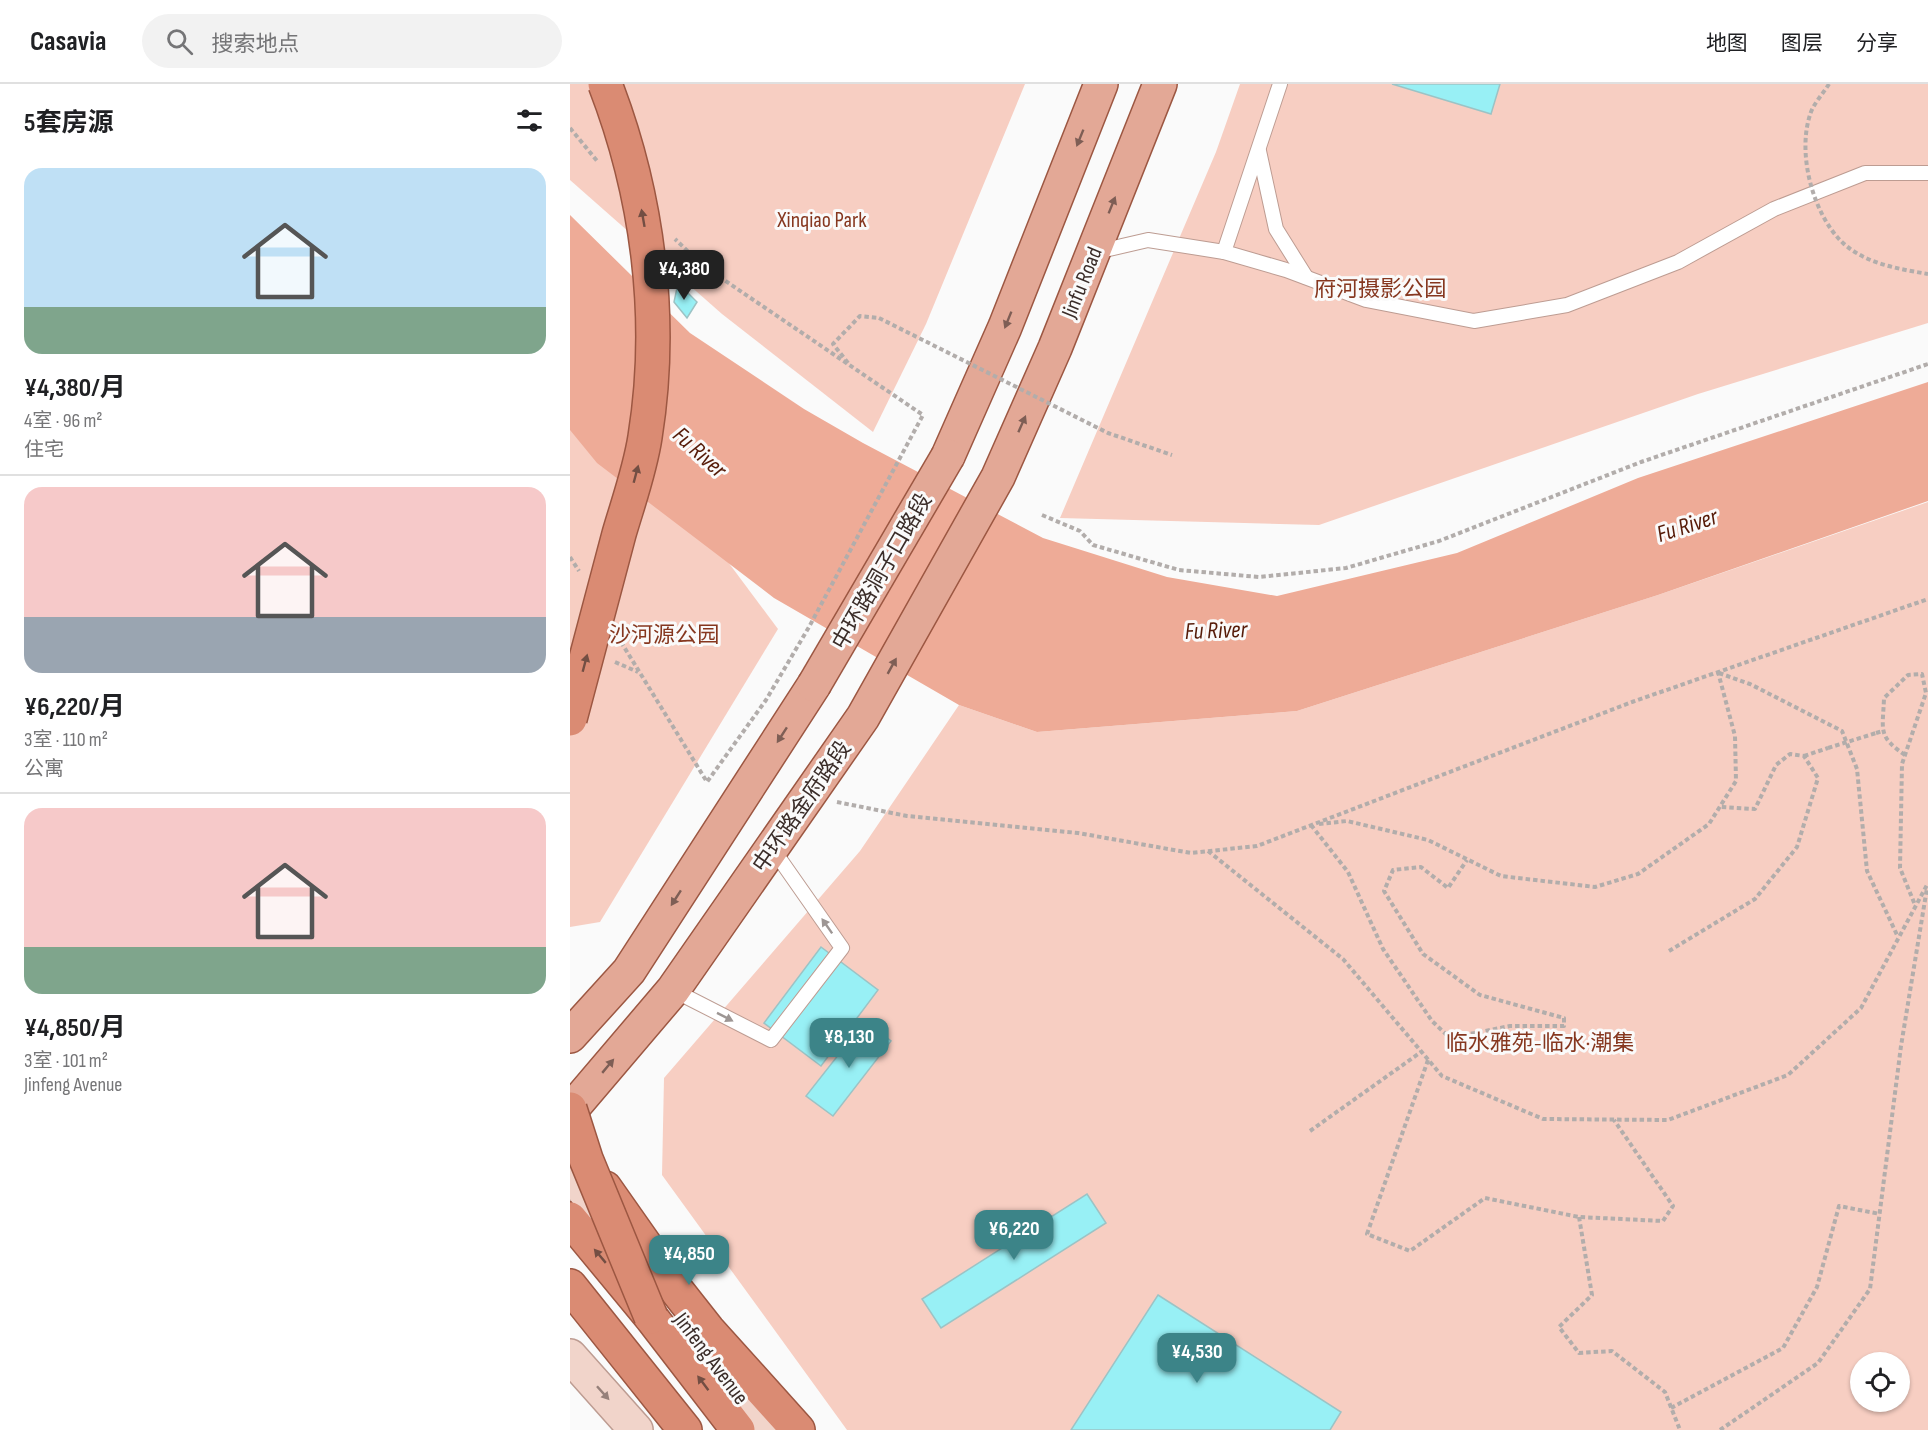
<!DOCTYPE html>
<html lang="zh">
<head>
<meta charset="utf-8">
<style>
	:root { --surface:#fff; --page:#f2f2f2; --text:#202124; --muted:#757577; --line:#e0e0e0; --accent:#3c8488 }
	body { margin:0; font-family:"Sofia Sans Condensed","Noto Sans SC",sans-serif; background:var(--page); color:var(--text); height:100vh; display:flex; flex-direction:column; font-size:22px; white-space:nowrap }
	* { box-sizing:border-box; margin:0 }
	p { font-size:20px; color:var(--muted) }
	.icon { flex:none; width:33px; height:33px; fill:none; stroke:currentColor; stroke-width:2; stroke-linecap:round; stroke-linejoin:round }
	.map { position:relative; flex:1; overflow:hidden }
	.drawer { display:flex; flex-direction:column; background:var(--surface); width:570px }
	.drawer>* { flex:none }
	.fabs { position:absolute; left:1280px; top:1268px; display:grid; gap:12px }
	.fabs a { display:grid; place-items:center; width:60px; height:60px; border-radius:50%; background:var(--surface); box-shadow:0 2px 4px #0004; font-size:30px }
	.price { position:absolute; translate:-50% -51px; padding:0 14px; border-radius:12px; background:var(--accent); color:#fff; font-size:20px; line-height:39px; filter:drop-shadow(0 2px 3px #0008) }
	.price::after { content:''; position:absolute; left:50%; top:36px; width:18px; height:14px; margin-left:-9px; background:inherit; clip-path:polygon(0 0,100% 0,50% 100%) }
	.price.selected { background:#222; color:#fff }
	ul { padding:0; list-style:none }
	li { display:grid; align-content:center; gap:12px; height:318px; padding:0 24px }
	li+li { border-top:2px solid var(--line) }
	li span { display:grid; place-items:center; height:186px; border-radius:18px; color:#555 }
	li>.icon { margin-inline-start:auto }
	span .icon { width:108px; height:108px; fill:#fffc; stroke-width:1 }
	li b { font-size:26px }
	h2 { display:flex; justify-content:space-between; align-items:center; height:72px; padding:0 24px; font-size:26px }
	header { display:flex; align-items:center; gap:36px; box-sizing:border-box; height:84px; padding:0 30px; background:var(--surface); border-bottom:2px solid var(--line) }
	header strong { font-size:28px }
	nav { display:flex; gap:33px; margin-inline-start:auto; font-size:21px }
	.search { width:420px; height:54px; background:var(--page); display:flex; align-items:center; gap:15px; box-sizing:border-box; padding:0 21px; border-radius:33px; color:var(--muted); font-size:22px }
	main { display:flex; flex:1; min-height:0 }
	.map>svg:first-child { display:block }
</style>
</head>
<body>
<header>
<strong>Casavia</strong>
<div class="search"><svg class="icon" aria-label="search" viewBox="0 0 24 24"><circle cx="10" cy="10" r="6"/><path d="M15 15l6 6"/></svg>搜索地点</div>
<nav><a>地图</a><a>图层</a><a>分享</a></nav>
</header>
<main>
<section class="drawer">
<h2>5套房源<svg class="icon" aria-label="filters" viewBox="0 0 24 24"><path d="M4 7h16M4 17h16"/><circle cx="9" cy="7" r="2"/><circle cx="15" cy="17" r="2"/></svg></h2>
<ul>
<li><span style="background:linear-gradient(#bfe0f5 75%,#7fa58c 0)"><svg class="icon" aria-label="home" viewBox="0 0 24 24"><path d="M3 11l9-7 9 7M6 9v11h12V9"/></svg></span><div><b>¥4,380/月</b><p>4室 · 96 m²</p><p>住宅</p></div></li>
<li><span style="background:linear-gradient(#f6c9c9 70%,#9aa5b1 0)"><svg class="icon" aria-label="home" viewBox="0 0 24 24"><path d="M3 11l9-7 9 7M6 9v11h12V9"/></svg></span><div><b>¥6,220/月</b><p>3室 · 110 m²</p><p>公寓</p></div></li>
<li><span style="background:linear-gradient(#f6c9c9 75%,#7fa58c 0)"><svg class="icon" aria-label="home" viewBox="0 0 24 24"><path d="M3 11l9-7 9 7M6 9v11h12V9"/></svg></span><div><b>¥4,850/月</b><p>3室 · 101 m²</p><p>Jinfeng Avenue</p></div></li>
</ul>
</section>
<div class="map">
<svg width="1358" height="1346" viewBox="0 0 1358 1346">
	<rect width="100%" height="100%" fill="#fafafa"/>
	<g fill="#f7cec2" fill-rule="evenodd">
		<polygon points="0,0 455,0 356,240 303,348 152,230 0,96"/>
		<polygon points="670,0 1358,0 1358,239 1128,310 749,441 490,434 646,68"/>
		<polygon points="0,266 208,545 30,838 0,843"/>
		<path d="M1358,418V1346H277L92,1091L94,994L290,767L389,621L467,648L727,627L1088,511ZM1290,1278H1329V1317H1290Z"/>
	</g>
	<polygon fill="#eeab97" points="0,131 120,249 234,325 293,359 473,454 597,493 707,512 887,469 1068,394 1358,298 1358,417 1088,511 727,627 467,648 389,621 204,514 27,379 0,346"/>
	<g fill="#98f0f5" stroke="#9cc3c5" stroke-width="1.5">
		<polygon points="822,0 930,0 921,30"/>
		<polygon points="108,199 127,218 117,234 104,218"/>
		<polygon points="251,863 308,906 251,982 194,939"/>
		<polygon points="295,937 321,957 263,1032 236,1012"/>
		<polygon points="517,1110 536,1139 371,1244 352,1215"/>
		<polygon points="588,1211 771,1328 760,1346 501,1346"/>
	</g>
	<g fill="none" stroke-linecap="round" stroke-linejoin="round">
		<g stroke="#bd9c92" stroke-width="16">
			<g id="service">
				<polyline points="689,67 706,145 736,193"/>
				<polyline points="526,168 578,156 654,168 716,186 796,216 904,237 997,221 1108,178 1204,125 1295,89 1358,89"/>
				<polyline points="654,168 710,0"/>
				<polyline points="103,906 201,956 272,864 202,764"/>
			</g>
		</g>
		<g stroke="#bd9c92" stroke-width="36">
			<g id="secondary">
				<polyline points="0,1088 36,1135"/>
				<polyline points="120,1245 197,1346"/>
				<polyline points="0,1272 66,1346"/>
			</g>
		</g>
		<g stroke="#9c5742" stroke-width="36">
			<g id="primary">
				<polyline points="378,372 435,243 531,0"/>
				<polyline points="0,952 59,887 244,601"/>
				<polyline points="0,1027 103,906 293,633 428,393 485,264 590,0"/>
			</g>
		</g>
		<g stroke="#9c5742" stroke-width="36">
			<g id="trunk">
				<polyline points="35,1104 108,1208 138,1246 228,1346"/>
				<polyline points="0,1135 81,1233 168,1346"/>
				<polyline points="0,1202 115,1346"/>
			</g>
		</g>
		<g stroke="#b2adab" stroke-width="4" stroke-dasharray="4.5 3" stroke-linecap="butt">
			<polyline points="0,44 28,78"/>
			<polyline points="278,279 263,260 290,232 309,234"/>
			<polyline points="472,431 510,447 523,461 609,486 689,493 776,484 869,457 1071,378 1358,280"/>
			<polyline points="0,473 9,487"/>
			<polyline points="51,558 137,698 196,616 239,543 353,331 132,181 105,155"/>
			<polyline points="45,578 68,588"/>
			<polyline points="1149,589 1180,600 1272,647 1287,685 1297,787 1328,853"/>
			<polyline points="1306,649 1313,647"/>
			<path d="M1335,671C1307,652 1313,646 1314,614L1338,591L1352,590L1356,609L1335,671L1332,680L1330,784L1345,821"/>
			<polyline points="1234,672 1258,664"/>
			<polyline points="267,718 337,732 508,749 621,769 687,762 1062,618 1358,515"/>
			<polyline points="749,740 777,737 858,756 931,792 1025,803 1068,790 1139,740 1166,697 1165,652 1148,588"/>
			<polyline points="741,741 778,788 813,865 862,937 880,954 940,942 994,942 994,934 910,911 853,870 814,807 823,786 851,783 878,804 897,776"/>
			<polyline points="638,767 773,875 872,992 973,1035 1098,1036 1218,991 1291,924 1358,799"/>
			<polyline points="1099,867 1185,815 1227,763 1248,694 1234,672 1220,670 1206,681 1185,725 1150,723"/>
			<polyline points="858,976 797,1150 840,1167 915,1114 1009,1133 1093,1137 1103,1122 1044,1036"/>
			<polyline points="740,1047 851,968"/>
			<polyline points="1009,1133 1022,1211 989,1243 1009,1269 1042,1267 1095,1308 1110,1346"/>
			<polyline points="1101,1324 1213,1264 1247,1203 1269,1122 1310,1130"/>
			<polyline points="1150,1346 1248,1279 1300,1205 1331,962 1357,804"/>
		</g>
		<use href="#service" stroke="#fff" stroke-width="14"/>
		<use href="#secondary" stroke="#f1d4ca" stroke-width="33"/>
		<use href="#primary" stroke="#e3a896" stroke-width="33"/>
		<use href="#trunk" stroke="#da8b73" stroke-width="33"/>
		<g stroke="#9c5742" stroke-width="36" stroke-linecap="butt">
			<polyline id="primary-bridge" points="244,601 378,372"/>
		</g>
		<g stroke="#9c5742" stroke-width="36" stroke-linecap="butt">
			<g id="trunk-bridge">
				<path d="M0,635C16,573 33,512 49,450C58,419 70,386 75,353C94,235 78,111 35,0"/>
				<polyline points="0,1025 16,1075 81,1233"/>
			</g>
		</g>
		<g stroke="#b2adab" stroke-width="4" stroke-dasharray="4.5 3" stroke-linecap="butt">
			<path d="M1259,0C1253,10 1243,20 1240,31C1227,70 1243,131 1273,159C1296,180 1329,185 1358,190"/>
			<polyline points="309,234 538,349 602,371"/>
			<polyline points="1258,664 1306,649"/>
		</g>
		<use href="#primary-bridge" stroke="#e3a896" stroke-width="33"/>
		<use href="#trunk-bridge" stroke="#da8b73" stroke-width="33"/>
	</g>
	<defs><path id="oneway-solid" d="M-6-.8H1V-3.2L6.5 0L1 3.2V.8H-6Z" transform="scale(1.5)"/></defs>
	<g fill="#7e5e55">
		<use href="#oneway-solid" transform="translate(510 54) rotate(112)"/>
		<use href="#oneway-solid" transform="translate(542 121) rotate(-68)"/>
		<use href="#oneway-solid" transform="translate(438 236) rotate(112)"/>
		<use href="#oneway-solid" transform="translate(452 340) rotate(-66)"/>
		<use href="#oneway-solid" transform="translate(322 582) rotate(-61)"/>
		<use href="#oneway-solid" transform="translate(212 651) rotate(123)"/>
		<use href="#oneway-solid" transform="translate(106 814) rotate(123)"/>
		<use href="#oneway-solid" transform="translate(38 982) rotate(-50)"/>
	</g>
	<g fill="#734e43">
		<use href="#oneway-solid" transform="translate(73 134) rotate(-100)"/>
		<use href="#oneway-solid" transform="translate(66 390) rotate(-75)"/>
		<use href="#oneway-solid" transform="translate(15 579) rotate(-75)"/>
		<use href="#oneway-solid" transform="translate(30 1172) rotate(-130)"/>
		<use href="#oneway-solid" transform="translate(133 1299) rotate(-127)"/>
	</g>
	<g fill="#9d9694">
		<use href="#oneway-solid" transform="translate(257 842) rotate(-125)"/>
		<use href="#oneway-solid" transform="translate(155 933) rotate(27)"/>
	</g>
	<use fill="#96807a" href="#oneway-solid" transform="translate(33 1309) rotate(48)"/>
	<g text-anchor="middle" stroke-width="6" stroke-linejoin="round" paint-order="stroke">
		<g font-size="22" fill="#86371f" stroke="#fafafa">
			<text x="252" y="143">Xinqiao Park</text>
			<text x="810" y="212">府河摄影公园</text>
			<text x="94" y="558">沙河源公园</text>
			<text x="970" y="966">临水雅苑-临水·潮集</text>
		</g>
		<g font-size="22" fill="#3b2d29" stroke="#fafafa">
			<text transform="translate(511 198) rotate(-68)" y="8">Jinfu Road</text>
			<text transform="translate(311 487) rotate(-60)" y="8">中环路洞子口路段</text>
			<text transform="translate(231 722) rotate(-55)" y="8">中环路金府路段</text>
			<text transform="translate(142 1274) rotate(53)" y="8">Jinfeng Avenue</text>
		</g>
		<g font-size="24" font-style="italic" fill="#561b08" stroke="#fafafa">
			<text transform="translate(130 368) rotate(42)" y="8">Fu River</text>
			<text transform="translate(1117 441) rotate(-18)" y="8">Fu River</text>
			<text transform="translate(646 546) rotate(-2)" y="8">Fu River</text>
		</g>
	</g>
</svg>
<div class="fabs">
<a><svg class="icon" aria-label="locate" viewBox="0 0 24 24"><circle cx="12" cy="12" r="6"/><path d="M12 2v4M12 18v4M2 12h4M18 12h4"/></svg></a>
</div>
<b class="price selected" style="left:114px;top:217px">¥4,380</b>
<b class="price" style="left:279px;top:985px">¥8,130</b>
<b class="price" style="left:444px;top:1177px">¥6,220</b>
<b class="price" style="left:119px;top:1202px">¥4,850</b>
<b class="price" style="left:627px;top:1300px">¥4,530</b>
</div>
</main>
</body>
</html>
